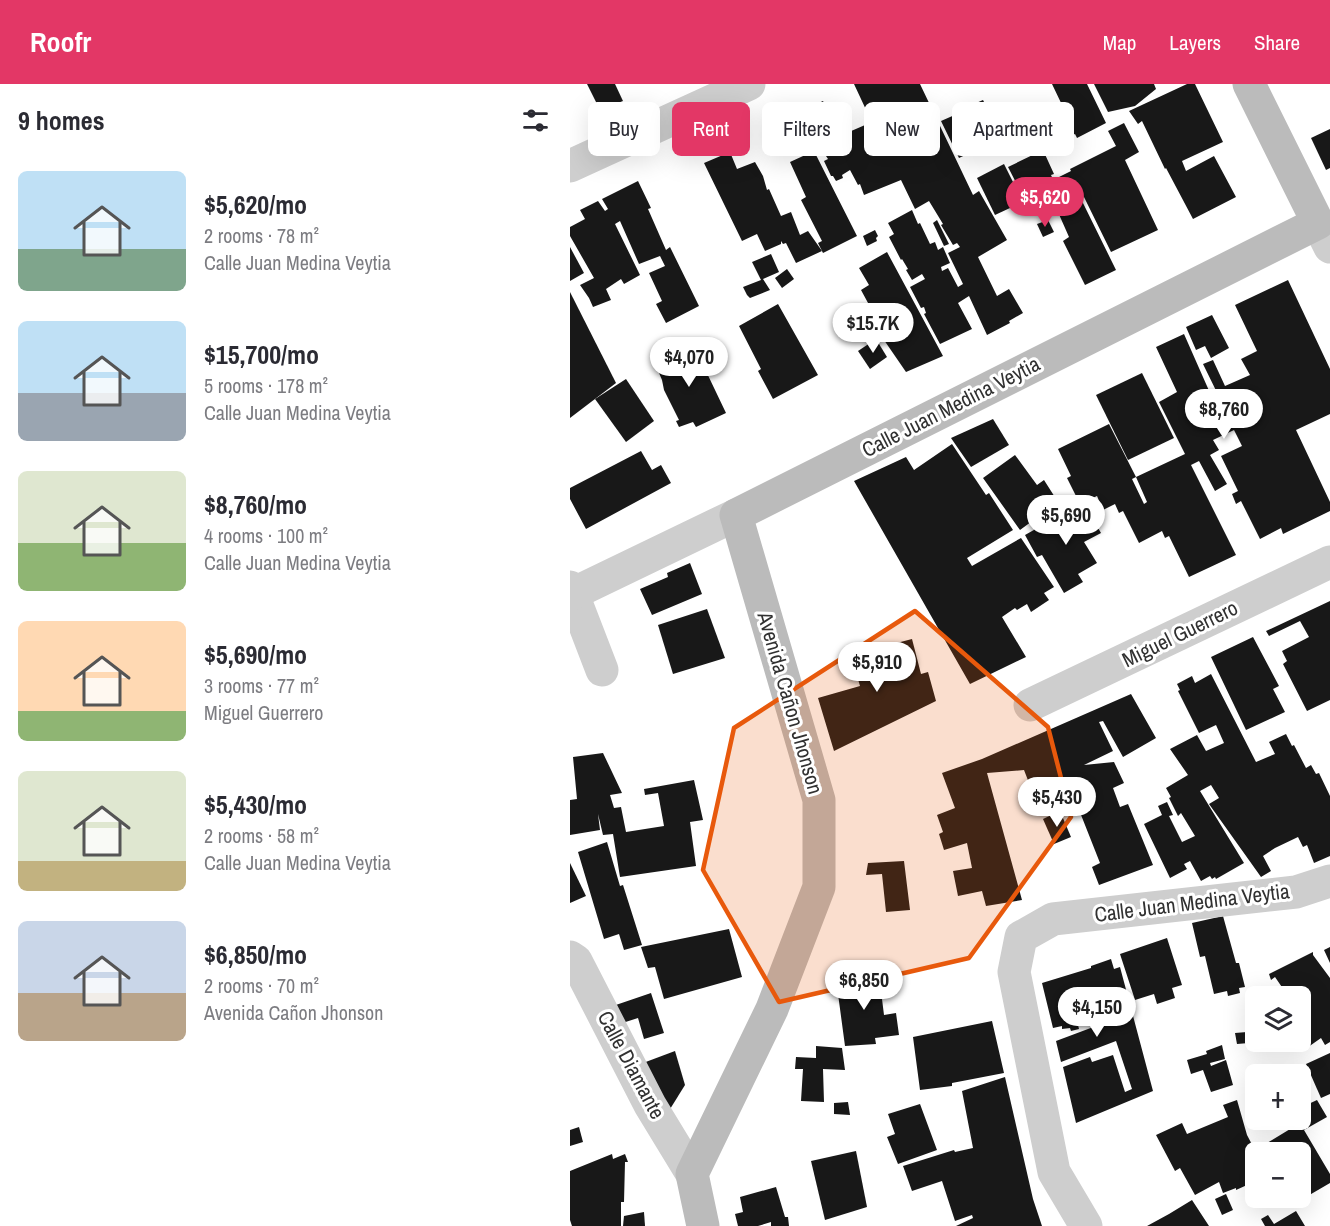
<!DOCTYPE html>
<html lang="en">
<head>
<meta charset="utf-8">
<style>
	:root { --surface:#fff; --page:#f2f2f3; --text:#2b2b33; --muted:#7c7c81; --accent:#e33766 }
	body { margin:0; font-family:"Archivo Narrow",sans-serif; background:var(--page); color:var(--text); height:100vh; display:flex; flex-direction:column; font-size:22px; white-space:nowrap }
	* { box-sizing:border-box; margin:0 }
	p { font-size:20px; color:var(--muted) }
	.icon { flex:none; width:33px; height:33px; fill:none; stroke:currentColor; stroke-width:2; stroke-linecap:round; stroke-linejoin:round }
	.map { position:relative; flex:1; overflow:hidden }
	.sheet { display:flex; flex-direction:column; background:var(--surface); width:570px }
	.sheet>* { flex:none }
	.guide { position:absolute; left:18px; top:18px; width:570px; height:54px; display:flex; gap:12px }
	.controls { position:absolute; left:675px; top:902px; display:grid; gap:12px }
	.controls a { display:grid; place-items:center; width:66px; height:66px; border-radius:9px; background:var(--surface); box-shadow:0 6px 24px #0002; font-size:30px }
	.price { position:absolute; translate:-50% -51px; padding:0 14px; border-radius:21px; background:#fff; color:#222; font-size:20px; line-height:39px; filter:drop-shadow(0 2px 3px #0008) }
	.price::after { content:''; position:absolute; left:50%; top:36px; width:18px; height:14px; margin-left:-9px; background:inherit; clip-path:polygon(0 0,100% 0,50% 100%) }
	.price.active { background:var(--accent); color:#fff }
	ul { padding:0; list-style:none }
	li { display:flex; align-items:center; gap:18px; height:150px; padding:0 18px }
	li span { display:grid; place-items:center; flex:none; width:168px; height:120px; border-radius:9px; color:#555 }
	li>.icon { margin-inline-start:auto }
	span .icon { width:72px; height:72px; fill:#fffc; stroke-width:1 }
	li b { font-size:26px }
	h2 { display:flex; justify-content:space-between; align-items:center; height:72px; padding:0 18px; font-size:26px }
	.tag { padding:0 21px; border-radius:9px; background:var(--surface); box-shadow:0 6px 24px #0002; font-size:21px; line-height:54px }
	.tag.active { background:var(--accent); color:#fff }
	header { display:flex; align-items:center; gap:36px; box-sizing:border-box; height:84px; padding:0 30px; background:var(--accent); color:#fff }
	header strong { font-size:28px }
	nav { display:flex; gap:33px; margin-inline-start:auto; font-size:21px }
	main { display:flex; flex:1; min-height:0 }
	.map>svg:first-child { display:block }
</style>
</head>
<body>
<header>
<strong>Roofr</strong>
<nav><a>Map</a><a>Layers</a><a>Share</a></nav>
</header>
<main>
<section class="sheet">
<h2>9 homes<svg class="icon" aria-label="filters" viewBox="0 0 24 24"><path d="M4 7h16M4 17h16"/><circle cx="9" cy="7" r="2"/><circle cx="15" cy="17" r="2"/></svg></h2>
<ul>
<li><span style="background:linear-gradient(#bfe0f5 65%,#7fa58c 0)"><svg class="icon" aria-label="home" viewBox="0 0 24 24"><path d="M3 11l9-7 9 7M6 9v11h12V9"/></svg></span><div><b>$5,620/mo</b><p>2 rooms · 78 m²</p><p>Calle Juan Medina Veytia</p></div></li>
<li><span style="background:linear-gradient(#bfe0f5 60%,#9aa5b1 0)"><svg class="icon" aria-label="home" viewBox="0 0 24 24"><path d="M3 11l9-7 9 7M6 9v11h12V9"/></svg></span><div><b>$15,700/mo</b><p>5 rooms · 178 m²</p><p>Calle Juan Medina Veytia</p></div></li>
<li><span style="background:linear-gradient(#dfe7d0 60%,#8fb573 0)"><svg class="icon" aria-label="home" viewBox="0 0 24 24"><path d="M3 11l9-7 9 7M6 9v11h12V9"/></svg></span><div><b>$8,760/mo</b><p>4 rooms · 100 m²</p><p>Calle Juan Medina Veytia</p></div></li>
<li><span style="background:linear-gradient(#ffd9b3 75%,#8fb573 0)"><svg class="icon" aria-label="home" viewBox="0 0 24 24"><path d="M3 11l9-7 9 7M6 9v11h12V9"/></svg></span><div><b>$5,690/mo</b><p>3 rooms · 77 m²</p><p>Miguel Guerrero</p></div></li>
<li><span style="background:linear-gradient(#dfe7d0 75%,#c2b280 0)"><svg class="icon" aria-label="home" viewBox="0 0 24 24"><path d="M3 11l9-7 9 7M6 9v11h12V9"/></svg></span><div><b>$5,430/mo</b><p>2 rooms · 58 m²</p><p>Calle Juan Medina Veytia</p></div></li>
<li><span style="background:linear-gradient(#c9d6e8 60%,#b9a48a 0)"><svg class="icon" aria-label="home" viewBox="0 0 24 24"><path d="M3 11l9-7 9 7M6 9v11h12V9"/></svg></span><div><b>$6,850/mo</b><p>2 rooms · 70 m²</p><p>Avenida Cañon Jhonson</p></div></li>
</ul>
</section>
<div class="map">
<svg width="760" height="1142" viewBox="0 0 760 1142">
	<rect width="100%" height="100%" fill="#fff"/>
	<g fill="#181818">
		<polygon points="17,0 45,0 53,17 30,26"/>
		<polygon points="284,0 350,0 403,111 409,107 437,156 408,173 427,212 439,205 453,229 439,237 440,239 417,251 399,212 388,219 402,245 370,260 354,230 356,229 354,223 351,224 340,203 355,195 352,190 342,196 336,186 338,185 332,175 331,176 319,153 324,150 318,139 342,126 348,140 350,139 360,160 365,158 368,166 373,163 380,179 371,183 372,187 378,184 388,203 393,200 378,169 390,163 387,159 383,161 371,141 373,140 359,117 345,125 331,96 294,111 290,100 288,101 280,86 272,91 273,94 266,97 263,92 261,92 254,77 258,75 256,72 270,65 265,54 302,38 317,68 320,67 322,58 306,26 298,30"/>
		<polygon points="482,0 517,0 536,39 507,54 505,50 498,53 495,47 503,44"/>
		<polygon points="524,0 584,0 586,5 565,22 538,28"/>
		<polygon points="617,0 625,0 653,58 612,77 616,87 644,72 666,113 623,135 596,84 595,85 572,37 568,40 559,27"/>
		<polygon points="413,16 417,24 418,23 433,53 389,74 371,37 396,26 395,24"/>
		<polygon points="253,17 263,38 255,42 260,52 252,57 244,45 235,25"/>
		<polygon points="480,25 492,52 451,72 439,44"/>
		<polygon points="554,39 569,68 555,76 588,146 541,168 514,113 511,115 546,186 515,201 493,157 499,153 480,110 494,104 489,93 501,87 500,85 546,62 538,47"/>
		<polygon points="760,45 760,84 756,86 741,54"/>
		<polygon points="473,66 484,90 481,91 486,102 476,107 479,115 459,124 438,83"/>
		<polygon points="244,67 287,152 253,169 248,159 252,157 231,116 236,113 220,78"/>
		<polygon points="160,68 167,85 185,78 193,92 197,106 199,105 211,132 221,128 230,151 238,147 252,167 226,179 216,159 213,160 211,157 211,160 195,167 187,150 172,157 134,79"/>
		<polygon points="434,80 453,118 425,131 407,94"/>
		<polygon points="68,97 81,124 78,125 96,166 100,163 129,222 96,239 86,220 92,217 79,189 95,182 90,172 69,180 50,137 45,140 70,191 54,200 51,195 36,205 41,216 23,223 19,214 10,201 24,194 0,152 0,143 15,135 10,126 28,117 35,127 38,125 32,115"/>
		<polygon points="367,136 379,160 374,162 363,139"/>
		<polygon points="478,136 484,148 473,153 467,140"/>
		<polygon points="305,146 308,152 306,154 307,157 297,162 293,152"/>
		<polygon points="0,163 14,189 0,197"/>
		<polygon points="317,168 373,272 336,288 314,256 317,254 291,206 299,201 289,184"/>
		<polygon points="201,170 209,188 193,195 200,206 180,214 177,211 173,203 191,196 182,178"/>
		<polygon points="217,185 224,195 212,204 205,194"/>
		<polygon points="718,196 760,285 760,330 726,346 760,418 760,427 713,450 711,444 690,455 671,417 666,420 662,410 668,407 651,372 672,362 664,346 643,356 649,366 640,371 657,400 645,407 629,377 621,381 666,471 619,493 599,452 595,454 592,447 569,459 553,427 549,429 545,420 533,426 527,412 510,420 497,394 501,392 488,365 539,340 566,393 562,395 574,420 577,418 566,393 615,370 589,318 607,308 586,263 614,250 644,318 637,322 643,334 656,327 633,280 643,276 655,302 680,291 671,275 687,267 665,221"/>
		<polygon points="0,208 46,299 0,334"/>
		<polygon points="208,220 248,291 203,315 188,287 191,285 169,242"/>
		<polygon points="642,231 659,264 641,274 635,262 626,266 616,243"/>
		<polygon points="306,255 317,273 300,285 288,267"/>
		<polygon points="124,262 156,329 126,343 123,338 109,343 106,337 109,336 94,306 92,296 84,277 107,267 108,268"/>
		<polygon points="572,289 604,354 558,376 526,311"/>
		<polygon points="56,295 84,337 56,358 25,315"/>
		<polygon points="423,335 439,361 401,383 381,354"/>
		<polygon points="382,360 416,411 419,409 443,446 397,474 402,482 451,454 484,503 474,509 479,516 461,528 457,520 447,526 445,524 432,533 456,573 400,600 284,397 336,373 344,386"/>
		<polygon points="71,367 82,386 91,381 101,399 16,445 0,415 0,404"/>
		<polygon points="445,371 467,401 474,396 488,418 450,446 413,394"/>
		<polygon points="516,423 531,449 514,458 527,479 508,490 513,498 494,509 472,471 467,473 455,451 501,425 504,430"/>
		<polygon points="120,479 132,510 82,531 70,505 98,493 97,489"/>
		<polygon points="760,517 760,616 737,627 713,580 717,577 712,567 739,553 730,537 699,552 696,547"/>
		<polygon points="137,525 155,574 103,590 88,541"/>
		<polygon points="683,553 709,602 703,605 715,628 676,646 641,573"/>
		<polygon points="342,555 351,590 358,588 366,617 264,667 248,614 290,602 281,571 307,563 305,559 319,563 319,561"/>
		<polygon points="641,590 686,678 705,670 699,658 716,650 722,662 724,661 736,684 741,681 746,690 749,689 760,712 760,772 744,779 737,761 733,763 728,753 705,764 693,772 701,787 691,793 639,720 649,714 641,701 630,707 674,779 646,795 645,793 642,795 640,792 631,797 620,777 614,780 617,785 600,794 574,740 592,731 588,722 597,718 603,731 599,732 612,758 625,752 611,729 608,732 599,714 601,713 596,704 618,691 600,665 627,651 636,667 654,659 646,641 629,649 608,607 610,606 607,600 622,592 625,599"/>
		<polygon points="561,610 586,654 553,673 533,637 529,638 543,667 514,681 544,678 554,699 543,704 550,723 558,720 583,781 529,801 522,783 530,779 500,703 466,717 454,686 417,689 452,816 416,822 412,807 388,812 383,787 402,784 397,759 374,766 369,750 373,748 367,731 385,724 372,689 412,675"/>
		<polygon points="33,669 52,709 40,711 44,724 51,723 56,748 94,742 88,709 75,711 74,705 124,696 133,736 120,738 126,782 50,793 43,750 33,751 28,730 30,746 0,751 0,716 7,715 3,673"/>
		<polygon points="490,727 501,753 484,760 473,735"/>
		<polygon points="37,758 50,802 53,801 72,861 54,866 49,850 34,855 8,768"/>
		<polygon points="334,777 340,826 316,828 312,790 296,791 298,779"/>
		<polygon points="0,779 16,812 0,819"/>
		<polygon points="653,832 666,879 669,879 675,903 669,904 670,909 658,912 657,907 644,910 635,872 630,873 622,839"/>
		<polygon points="159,845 172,893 94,915 85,883 78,884 71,863"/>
		<polygon points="597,854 612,901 602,904 605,914 587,920 584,910 565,916 550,870"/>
		<polygon points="760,863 760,879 754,866"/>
		<polygon points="743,868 743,871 760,894 760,958 755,961 751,954 734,966 729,957 730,957 730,912 718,912 705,893 701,896 699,890"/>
		<polygon points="541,875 544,885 550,883 583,1007 506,1039 493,983 520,973 522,978 543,971 555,1008 562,1005 546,957 491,978 486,957 534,939 533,935 529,936 529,939 521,941 520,938 508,941 509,945 501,947 500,944 492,945 492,942 483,944 472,899 521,884 521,882"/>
		<polygon points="309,891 314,931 326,929 329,951 305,954 306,960 275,962 266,895"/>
		<polygon points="81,909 94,949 74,955 68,934 43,942 37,924"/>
		<polygon points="422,937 434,989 382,999 382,1002 350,1006 343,953"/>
		<polygon points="677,948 679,959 667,960 665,949"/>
		<polygon points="652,961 655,975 640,979 641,982 656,976 663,1001 641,1008 633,986 621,990 617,976 637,970 636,967"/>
		<polygon points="246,962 272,964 275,986 253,985 254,1018 231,1017 233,985 225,985 226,973 246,974"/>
		<polygon points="105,967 115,1001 87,1046 57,985"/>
		<polygon points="760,969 760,1010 751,1014 736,980"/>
		<polygon points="435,993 463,1115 472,1142 386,1142 403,1134 402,1131 385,1137 372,1097 342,1107 333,1082 384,1066 385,1068 403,1064 392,1007"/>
		<polygon points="667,1016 677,1051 686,1068 686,1097 666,1106 666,1104 653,1109 649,1098 625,1111 610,1084 605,1087 586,1051 612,1039 617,1050 658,1033 653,1021"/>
		<polygon points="747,1016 757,1033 734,1046 760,1090 760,1099 724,1120 720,1113 730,1113 730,1068 689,1068 687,1065 730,1039 728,1035 730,1035 730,1024"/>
		<polygon points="278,1018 280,1031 264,1030 264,1019"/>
		<polygon points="350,1020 367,1066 328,1080 317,1053 325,1050 318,1030"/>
		<polygon points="9,1043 13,1058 0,1062 0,1046"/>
		<polygon points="286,1067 297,1123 255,1136 241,1077"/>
		<polygon points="42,1070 43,1075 55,1070 58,1078 55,1078 54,1118 51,1118 51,1142 2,1142 0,1136 0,1087"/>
		<polygon points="206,1103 215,1133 218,1133 219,1142 201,1142 201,1138 188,1142 168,1142 165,1130 173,1128 170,1113"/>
		<polygon points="656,1110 663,1126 652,1131 645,1115"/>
		<polygon points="622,1116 639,1142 577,1142 599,1130"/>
		<polygon points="726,1127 735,1142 695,1142 691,1135 698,1131 704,1140"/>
		<polygon points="74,1128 75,1142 53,1142 54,1132"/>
	</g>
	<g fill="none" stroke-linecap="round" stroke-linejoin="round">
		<g stroke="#cecece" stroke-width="33">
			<polyline points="0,82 179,0"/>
			<polyline points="0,503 32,586"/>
			<polyline points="0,511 166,431"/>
			<polyline points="460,621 760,478"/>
			<polyline points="0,873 6,877 80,1021 122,1090"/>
			<polyline points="516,1142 484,1088 444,888 451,853 483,835 726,808 760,797"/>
		</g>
		<polyline stroke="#cecece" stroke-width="33" points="748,139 760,163"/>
		<polyline stroke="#bbb" stroke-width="33" points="133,1142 122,1090 202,925 249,803 249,716 166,431 748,139 679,0"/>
	</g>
	<path fill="#e8590c" fill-opacity="0.2" stroke="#e8590c" stroke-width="4.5" stroke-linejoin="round" d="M345,527L478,643L501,733L399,874L209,918L133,786L164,644Z"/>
	<g text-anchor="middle" stroke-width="6" stroke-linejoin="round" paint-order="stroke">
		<g font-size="21" fill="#313131" stroke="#fff">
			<text transform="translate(381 323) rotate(-27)" y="7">Calle Juan Medina Veytia</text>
			<text transform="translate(610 550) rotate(-26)" y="7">Miguel Guerrero</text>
			<text transform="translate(220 619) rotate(74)" y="7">Avenida Cañon Jhonson</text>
			<text transform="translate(622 819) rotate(-7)" y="7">Calle Juan Medina Veytia</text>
			<text transform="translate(61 981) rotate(62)" y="7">Calle Diamante</text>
		</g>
	</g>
</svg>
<div class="controls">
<a><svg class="icon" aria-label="layers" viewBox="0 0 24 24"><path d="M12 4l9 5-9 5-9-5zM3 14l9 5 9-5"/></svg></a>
<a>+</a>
<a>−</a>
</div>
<b class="price active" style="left:475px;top:144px">$5,620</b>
<b class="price" style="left:303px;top:270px">$15.7K</b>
<b class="price" style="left:119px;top:304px">$4,070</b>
<b class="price" style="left:654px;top:356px">$8,760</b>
<b class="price" style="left:496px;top:462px">$5,690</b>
<b class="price" style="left:307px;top:609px">$5,910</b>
<b class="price" style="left:487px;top:744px">$5,430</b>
<b class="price" style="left:294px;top:927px">$6,850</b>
<b class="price" style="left:527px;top:954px">$4,150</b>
<div class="guide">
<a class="tag">Buy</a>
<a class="tag active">Rent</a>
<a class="tag">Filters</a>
<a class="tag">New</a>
<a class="tag">Apartment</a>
</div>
</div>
</main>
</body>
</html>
